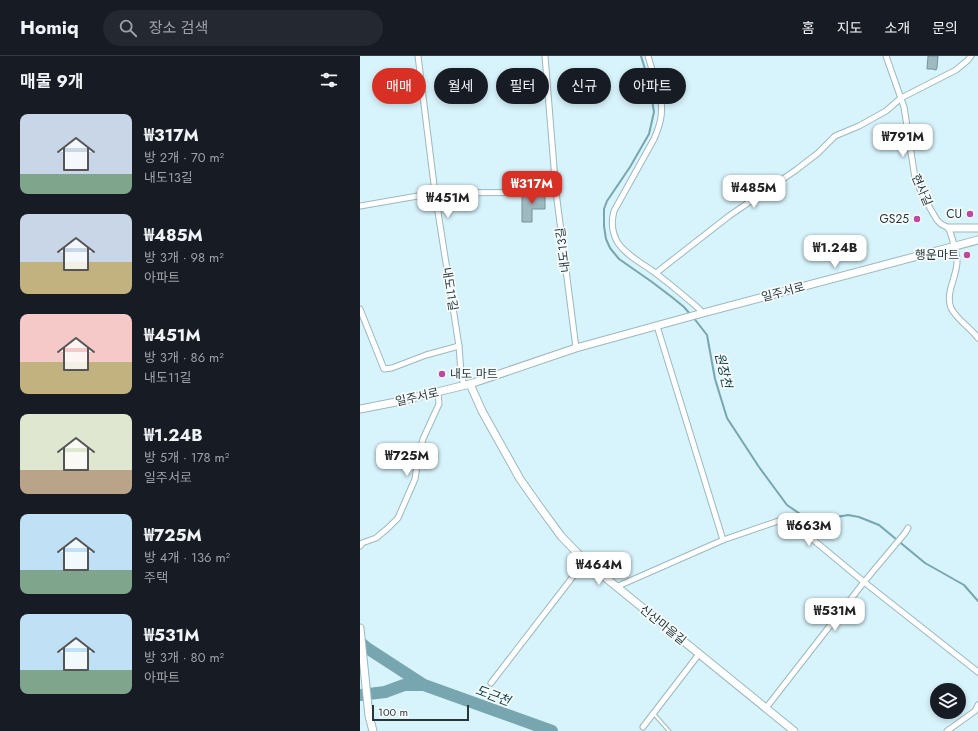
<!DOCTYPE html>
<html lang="ko">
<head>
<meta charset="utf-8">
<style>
	:root { --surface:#171b24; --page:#242831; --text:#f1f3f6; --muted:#9ea1a6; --line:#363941; --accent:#d93025 }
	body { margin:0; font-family:Jost,"Noto Sans KR",sans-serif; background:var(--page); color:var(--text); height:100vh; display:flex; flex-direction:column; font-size:15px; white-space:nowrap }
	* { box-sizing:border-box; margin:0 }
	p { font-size:13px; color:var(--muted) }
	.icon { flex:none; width:22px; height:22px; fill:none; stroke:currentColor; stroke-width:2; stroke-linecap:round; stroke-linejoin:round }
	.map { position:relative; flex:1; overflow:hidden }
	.details { display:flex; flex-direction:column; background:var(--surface); width:360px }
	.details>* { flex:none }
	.guide { position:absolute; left:12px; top:12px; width:380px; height:36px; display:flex; gap:8px }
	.controls { position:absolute; left:570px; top:627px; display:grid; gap:8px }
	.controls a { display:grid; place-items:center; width:36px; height:36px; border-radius:50%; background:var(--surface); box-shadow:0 2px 6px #0003; font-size:20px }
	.scale { position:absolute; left:12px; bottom:10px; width:97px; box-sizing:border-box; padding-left:4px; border:2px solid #2b3639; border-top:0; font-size:11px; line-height:14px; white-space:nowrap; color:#2b3639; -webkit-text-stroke:3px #f6fcfd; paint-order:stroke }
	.price { position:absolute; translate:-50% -34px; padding:0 9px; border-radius:8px; background:#fff; color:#222; font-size:13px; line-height:26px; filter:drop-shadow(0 1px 2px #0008) }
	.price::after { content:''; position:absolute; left:50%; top:24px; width:12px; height:9px; margin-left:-6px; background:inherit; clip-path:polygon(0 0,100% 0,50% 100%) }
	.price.on { background:var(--accent); color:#fff }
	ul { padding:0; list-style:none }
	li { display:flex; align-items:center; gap:12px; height:100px; padding:0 20px }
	li span { display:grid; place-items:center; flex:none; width:112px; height:80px; border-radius:8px; color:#555 }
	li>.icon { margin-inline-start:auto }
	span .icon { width:48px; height:48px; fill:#fffc; stroke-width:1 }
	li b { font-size:17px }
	h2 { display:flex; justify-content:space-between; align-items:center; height:48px; padding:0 20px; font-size:17px }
	.chip { padding:0 14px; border-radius:18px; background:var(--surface); box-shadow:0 2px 6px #0003; font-size:14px; line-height:36px }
	.chip.on { background:var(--accent); color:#fff }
	header { display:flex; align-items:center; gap:24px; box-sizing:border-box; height:56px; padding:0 20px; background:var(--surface); border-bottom:1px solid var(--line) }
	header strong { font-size:19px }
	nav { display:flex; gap:22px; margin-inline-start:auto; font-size:14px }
	.search { width:280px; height:36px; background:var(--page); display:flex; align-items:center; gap:10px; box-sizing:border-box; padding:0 14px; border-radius:22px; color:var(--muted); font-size:15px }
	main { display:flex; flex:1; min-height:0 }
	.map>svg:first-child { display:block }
</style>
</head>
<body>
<header>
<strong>Homiq</strong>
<div class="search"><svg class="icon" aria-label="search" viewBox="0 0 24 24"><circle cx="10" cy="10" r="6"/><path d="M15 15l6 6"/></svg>장소 검색</div>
<nav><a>홈</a><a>지도</a><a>소개</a><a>문의</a></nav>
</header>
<main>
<section class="details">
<h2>매물 9개<svg class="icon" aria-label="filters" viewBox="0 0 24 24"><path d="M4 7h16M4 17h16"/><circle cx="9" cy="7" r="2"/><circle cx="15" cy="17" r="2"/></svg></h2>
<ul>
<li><span style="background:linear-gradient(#c9d6e8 75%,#7fa58c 0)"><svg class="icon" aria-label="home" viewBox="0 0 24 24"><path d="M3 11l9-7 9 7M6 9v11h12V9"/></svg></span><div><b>₩317M</b><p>방 2개 · 70 m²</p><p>내도13길</p></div></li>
<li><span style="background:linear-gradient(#c9d6e8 60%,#c2b280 0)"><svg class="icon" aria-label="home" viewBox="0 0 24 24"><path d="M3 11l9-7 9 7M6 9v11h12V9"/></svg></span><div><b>₩485M</b><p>방 3개 · 98 m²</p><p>아파트</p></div></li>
<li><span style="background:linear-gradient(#f6c9c9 60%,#c2b280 0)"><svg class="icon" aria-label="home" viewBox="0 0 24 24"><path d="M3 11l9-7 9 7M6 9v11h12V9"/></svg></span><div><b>₩451M</b><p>방 3개 · 86 m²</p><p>내도11길</p></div></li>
<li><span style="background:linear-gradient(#dfe7d0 70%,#b9a48a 0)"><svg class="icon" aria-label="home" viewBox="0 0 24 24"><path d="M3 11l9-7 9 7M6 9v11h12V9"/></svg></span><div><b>₩1.24B</b><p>방 5개 · 178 m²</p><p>일주서로</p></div></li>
<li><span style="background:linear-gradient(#bfe0f5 70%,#7fa58c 0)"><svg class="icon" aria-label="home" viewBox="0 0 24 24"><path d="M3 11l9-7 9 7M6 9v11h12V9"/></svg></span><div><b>₩725M</b><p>방 4개 · 136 m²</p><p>주택</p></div></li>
<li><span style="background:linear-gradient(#bfe0f5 70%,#7fa58c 0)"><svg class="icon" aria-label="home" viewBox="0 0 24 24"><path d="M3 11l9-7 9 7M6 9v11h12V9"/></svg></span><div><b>₩531M</b><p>방 3개 · 80 m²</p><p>아파트</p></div></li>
</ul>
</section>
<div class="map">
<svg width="618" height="675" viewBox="0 0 618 675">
	<rect width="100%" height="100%" fill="#d7f3fb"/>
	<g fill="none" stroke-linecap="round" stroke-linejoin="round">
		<g stroke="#77a5b0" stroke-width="2">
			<polyline points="281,0 289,26 294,56 289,78 270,111 247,145 244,153 244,170 246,183 250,192 259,203 292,226 313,242 324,251 330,258"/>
			<polyline points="333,261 347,279 355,323 367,362 399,411 427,449 446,462 460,464 488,459 499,461 519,469 565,507 604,529 618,545"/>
		</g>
		<g stroke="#77a5b0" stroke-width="12">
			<polyline points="0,586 7,592 64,629 192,675"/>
			<polyline points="0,639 25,636 44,629 63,629"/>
		</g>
	</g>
	<g fill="#9eb9c0" stroke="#79939a">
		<polygon points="568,0 578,0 577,12 576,14 572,13 567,13"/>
		<polygon points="162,138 185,138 185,153 172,153 172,166 162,166"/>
	</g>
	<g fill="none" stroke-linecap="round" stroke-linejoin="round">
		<g stroke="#9db8bf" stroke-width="4.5">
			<polyline id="lane" points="294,658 309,675"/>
		</g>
		<g stroke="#9db8bf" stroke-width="7">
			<g id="street">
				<polyline points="58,0 75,137 99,290 101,317 104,330"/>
				<polyline points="185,0 196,136 216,292"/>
				<path d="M288,0L301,44C303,59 300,69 294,83L254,155C251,166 252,177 258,187C267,200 282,207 294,216C309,227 323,239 337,251L343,257"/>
				<path d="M526,0L544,51L555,122L564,142L577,164L581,168L589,172C592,183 597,195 597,206C597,220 585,237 591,252C597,264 610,271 618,282"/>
				<polyline points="0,150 75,137 196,136"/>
				<polyline points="296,217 369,160 436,114 458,97 475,80 499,70 526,55 541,42 596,14 608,4 611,0"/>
				<polyline points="0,253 24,313 32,312 66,299 99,290"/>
				<polyline points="297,270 363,484"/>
				<polyline points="0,490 2,487 16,482 28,472 38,462 55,423 59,397 63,383 79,348 78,336"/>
				<polyline points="256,531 363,484 427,462 504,526 618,616"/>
				<polyline points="131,627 225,505"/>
				<polyline points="406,652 504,526 545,477 548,472"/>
				<polyline points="283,671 339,598"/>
				<polyline points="587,675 615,655 618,649"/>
			</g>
		</g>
		<g stroke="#9db8bf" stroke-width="9">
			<g id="secondary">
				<polyline points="589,172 618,172"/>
				<polyline points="110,328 122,355 160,423 179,450 201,480 225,505 434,675"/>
				<polyline points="0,353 36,346 110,328 216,292 343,257 618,184"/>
				<polyline points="0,572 9,660 13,675"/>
			</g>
		</g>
		<use href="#lane" stroke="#fff" stroke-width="2.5"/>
		<use href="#street" stroke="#fff" stroke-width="5"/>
		<use href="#secondary" stroke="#fff" stroke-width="7"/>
	</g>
	<g fill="#be489f" stroke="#f6fcfd" stroke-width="1.5">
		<circle cx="610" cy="158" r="4"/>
		<circle cx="557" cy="163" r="4"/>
		<circle cx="607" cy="199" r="4"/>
		<circle cx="82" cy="318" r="4"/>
	</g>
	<g text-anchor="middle" stroke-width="3.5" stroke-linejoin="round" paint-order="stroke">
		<g font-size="12" fill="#2b3639" stroke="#f6fcfd">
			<text transform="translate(562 134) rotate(66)" y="4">현사길</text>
			<text transform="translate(203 194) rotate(-97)" y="4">내도13길</text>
			<text transform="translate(90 233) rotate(81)" y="4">내도11길</text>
			<text transform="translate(423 236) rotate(-15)" y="4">일주서로</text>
			<text transform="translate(57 341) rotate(-13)" y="4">일주서로</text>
			<text transform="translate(303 569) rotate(39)" y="4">신산마을길</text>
		</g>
		<g font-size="12" fill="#2b3639" stroke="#f6fcfd" text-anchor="end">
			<text x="602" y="162">CU</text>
			<text x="549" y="167">GS25</text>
			<text x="599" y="203">행운마트</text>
			<text x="90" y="322" text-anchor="start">내도 마트</text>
		</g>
		<g font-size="13" font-style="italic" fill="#0d3942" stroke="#f6fcfd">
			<text transform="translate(364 314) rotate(77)" y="5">원장천</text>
			<text transform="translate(133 639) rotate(20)" y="5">도근천</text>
		</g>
	</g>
</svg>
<div class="controls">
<a><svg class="icon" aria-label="layers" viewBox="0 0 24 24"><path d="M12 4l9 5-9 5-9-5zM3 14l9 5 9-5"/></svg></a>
</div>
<div class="scale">100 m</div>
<b class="price" style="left:543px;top:102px">₩791M</b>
<b class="price on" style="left:172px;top:149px">₩317M</b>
<b class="price" style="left:394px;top:153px">₩485M</b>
<b class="price" style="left:88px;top:163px">₩451M</b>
<b class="price" style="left:475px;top:213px">₩1.24B</b>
<b class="price" style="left:47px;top:421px">₩725M</b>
<b class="price" style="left:449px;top:491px">₩663M</b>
<b class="price" style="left:239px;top:530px">₩464M</b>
<b class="price" style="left:475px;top:576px">₩531M</b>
<div class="guide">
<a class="chip on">매매</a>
<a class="chip">월세</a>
<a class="chip">필터</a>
<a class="chip">신규</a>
<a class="chip">아파트</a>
</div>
</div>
</main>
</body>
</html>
